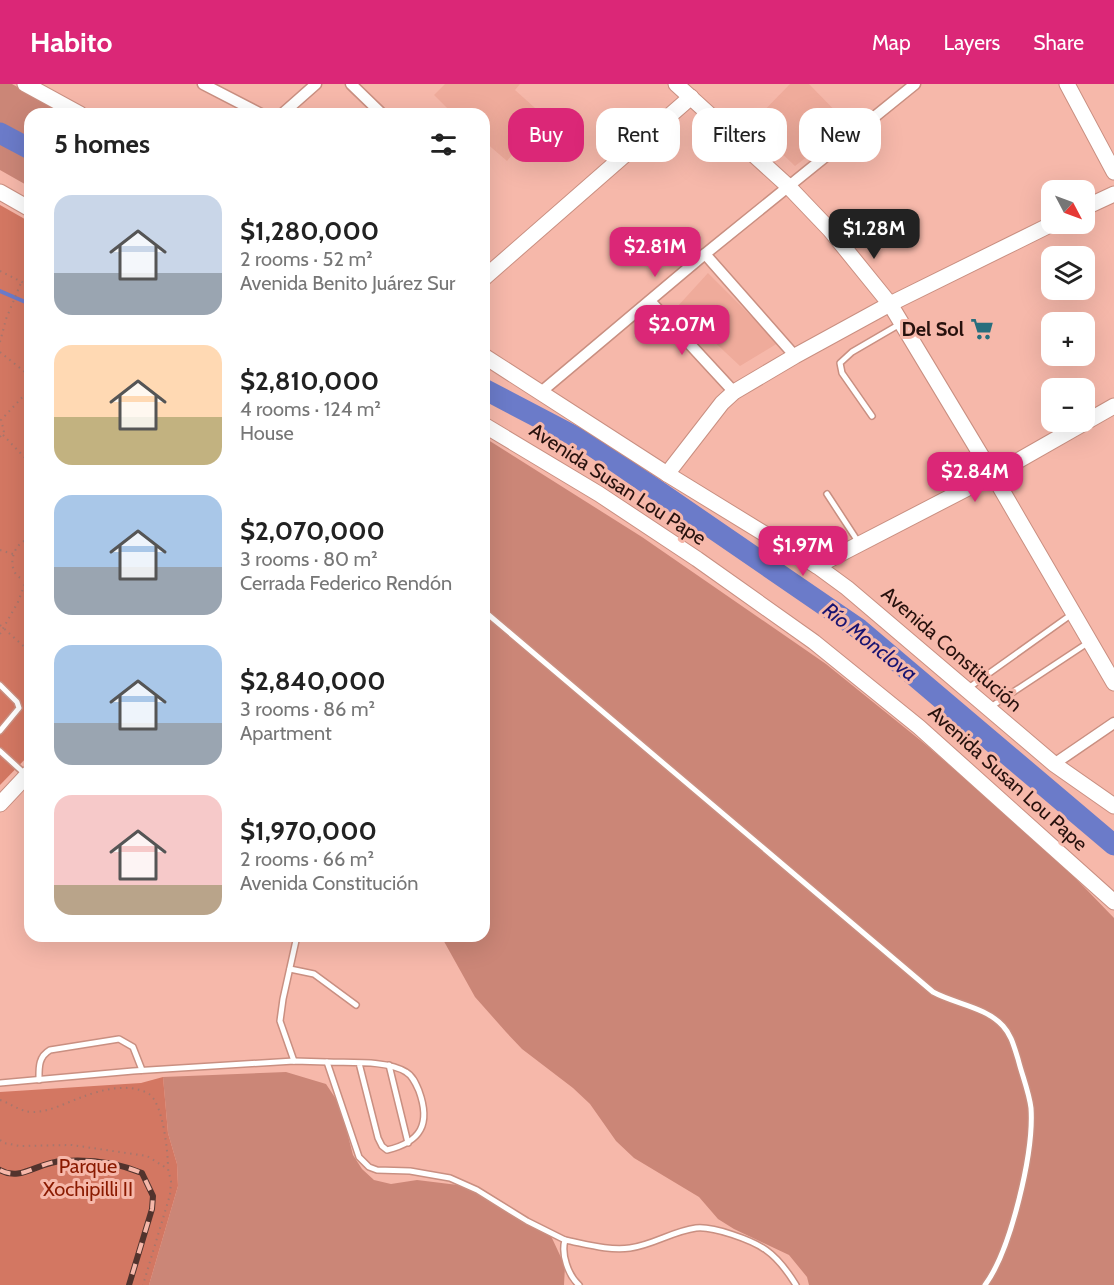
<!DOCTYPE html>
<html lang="en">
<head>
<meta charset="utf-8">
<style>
	:root { --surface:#fff; --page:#f6f6f6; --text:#222; --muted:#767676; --accent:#db2777 }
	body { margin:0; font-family:Cabin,sans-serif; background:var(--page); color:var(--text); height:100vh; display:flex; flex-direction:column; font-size:22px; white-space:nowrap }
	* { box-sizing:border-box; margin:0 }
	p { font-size:20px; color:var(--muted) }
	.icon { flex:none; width:33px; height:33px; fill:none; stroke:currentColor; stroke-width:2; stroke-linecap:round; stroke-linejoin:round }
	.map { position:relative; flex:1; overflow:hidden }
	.sheet { position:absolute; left:24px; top:24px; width:466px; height:834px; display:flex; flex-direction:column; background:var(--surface); border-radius:18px; box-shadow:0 6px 24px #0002 }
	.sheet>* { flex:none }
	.top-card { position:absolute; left:508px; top:24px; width:514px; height:54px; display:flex; gap:12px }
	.needle { width:39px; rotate:131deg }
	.buttons { position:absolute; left:1041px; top:96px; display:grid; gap:12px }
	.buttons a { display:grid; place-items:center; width:54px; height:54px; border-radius:12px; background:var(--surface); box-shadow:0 6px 24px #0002; font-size:30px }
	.price { position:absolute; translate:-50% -51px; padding:0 14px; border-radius:12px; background:var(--accent); color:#fff; font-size:20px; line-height:39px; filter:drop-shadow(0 2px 3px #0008) }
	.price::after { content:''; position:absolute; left:50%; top:36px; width:18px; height:14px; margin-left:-9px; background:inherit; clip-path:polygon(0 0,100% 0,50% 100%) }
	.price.current { background:#222; color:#fff }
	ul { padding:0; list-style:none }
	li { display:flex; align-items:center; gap:18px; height:150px; padding:0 30px }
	li span { display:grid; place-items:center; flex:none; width:168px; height:120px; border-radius:18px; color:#555 }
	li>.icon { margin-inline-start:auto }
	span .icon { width:72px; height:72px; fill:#fffc; stroke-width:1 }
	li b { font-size:26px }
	h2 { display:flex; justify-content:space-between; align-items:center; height:72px; padding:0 30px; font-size:26px }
	.pill { padding:0 21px; border-radius:18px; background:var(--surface); box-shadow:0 6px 24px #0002; font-size:21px; line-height:54px }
	.pill.current { background:var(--accent); color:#fff }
	header { display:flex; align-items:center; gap:36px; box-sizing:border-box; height:84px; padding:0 30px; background:var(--accent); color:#fff }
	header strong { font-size:28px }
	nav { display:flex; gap:33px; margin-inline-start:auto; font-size:21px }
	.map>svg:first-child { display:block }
</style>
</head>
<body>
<header>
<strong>Habito</strong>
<nav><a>Map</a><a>Layers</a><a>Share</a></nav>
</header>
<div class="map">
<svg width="1114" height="1201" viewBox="0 0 1114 1201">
	<rect width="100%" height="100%" fill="#f6b8aa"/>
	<g fill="#efab9b">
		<polygon points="445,0 520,0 515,6 544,32 507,77 485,58 484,30 453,30 434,11"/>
		<polygon points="790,0 809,0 849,41 795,82 751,40"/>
		<polygon points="708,189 778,259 740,282 677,223"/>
	</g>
	<g fill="#cb8677">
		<polygon points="0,0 12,0 67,30 30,30 30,103 0,86"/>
		<polygon points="485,354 642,453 826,580 925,660 1057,775 1114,834 1114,1201 809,1201 807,1193 789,1171 734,1145 718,1135 699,1113 634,1074 616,1057 590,1020 573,1004 522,965 506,948 475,913 441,852 484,852"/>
		<polygon points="286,988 326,1000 340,1021 353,1071 362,1085 374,1096 391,1100 417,1096 466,1102 551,1152 565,1182 564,1201 149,1201 178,1102 177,1080 168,1049 163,993"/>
	</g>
	<g fill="#d37762">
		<polygon points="0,121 30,138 30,670 0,701"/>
		<polygon points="163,993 168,1049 177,1080 178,1102 149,1201 0,1201 0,1008 141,999"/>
	</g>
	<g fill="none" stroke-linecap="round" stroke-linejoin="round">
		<polyline stroke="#6b7bc9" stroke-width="4" points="0,207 30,220"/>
		<g stroke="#6b7bc9" stroke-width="21">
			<polyline points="0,49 30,65"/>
			<polyline points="484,305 591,361 859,545 1114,761"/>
		</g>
		<g stroke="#c98f81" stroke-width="8">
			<g id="lane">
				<polyline points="872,332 842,289 840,279 852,268 900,240"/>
				<polyline points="827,410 859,459"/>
				<path d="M484,527L933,908C955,920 986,923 1003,942C1012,952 1014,963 1018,975C1022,991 1029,1008 1031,1024C1034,1068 1011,1166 985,1201"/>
				<polyline points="0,601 17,618 19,624 0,647"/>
				<polyline points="967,605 1072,530"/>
				<polyline points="989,624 1089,558"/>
				<polyline points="0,667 25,690"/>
				<polyline points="290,885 314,890 356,921"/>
				<polyline points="294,977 280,937 283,915 297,852"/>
				<path d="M327,978C350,979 387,976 406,988C413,992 416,1000 419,1007C431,1040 421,1058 387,1066L382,1062L378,1054L359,979"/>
				<polyline points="389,981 408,1059"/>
				<path d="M39,996C39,984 38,973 50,966L119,955L133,963L142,986"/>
				<path d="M0,999L133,987L294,977L327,978L359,1073L369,1083L377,1086L410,1087L450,1094L477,1106L527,1137L565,1156C561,1170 568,1191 579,1201"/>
				<path d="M565,1156C586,1160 609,1167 630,1164C653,1161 673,1147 696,1144C713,1142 752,1156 766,1166C779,1175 788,1188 796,1201"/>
			</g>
		</g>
		<g stroke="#c98f81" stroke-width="13">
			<g id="street">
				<polyline points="203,0 261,30"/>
				<polyline points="351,0 382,30"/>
				<polyline points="282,30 316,0"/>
				<polyline points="705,170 795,272"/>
				<polyline points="650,217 734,308"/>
				<polyline points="541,308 705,170 915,0"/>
				<polyline points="1054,680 1114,639"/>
			</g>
		</g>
		<g stroke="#c98f81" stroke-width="17">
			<g id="secondary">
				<polyline points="25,0 80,30"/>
				<polyline points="676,0 788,102 830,146 890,220 993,391 1114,599"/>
				<polyline points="1067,0 1114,88"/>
				<polyline points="0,108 30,125"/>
				<polyline points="1084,124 1114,110"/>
				<polyline points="484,194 691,13"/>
				<polyline points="484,272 667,390 817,482 847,504 1054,680 1114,722"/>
				<polyline points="484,341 599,410 697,475 814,558 919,643 1114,818"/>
				<polyline points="667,390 722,319 734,308 795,272 890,220 1052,140"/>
				<polyline points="817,482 993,391 1114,322"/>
				<polyline points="0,720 30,688"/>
			</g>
		</g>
		<g stroke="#a6776d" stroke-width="2" stroke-dasharray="1.5 4.5" stroke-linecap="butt">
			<polyline points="0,187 30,202"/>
			<polyline points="0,258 6,235 21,199"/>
			<polyline points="0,268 30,292"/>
			<polyline points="3,351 30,379"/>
			<polyline points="0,353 4,347 1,336 30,305"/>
			<path d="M30,455C8,459 5,497 30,496"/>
			<polyline points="0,466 13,470"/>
			<polyline points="0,541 30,568"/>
			<polyline points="0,550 18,518 26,497"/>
			<path d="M0,1016C12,1020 20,1028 34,1028C49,1028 68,1018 82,1013C101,1006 129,998 149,1010C163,1019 168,1068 168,1084"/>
			<polyline points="0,1056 4,1059 20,1062 72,1061 147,1072 168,1085 171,1097 170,1111 143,1201"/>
		</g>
		<use href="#lane" stroke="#fff" stroke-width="5"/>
		<use href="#street" stroke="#fff" stroke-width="10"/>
		<use href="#secondary" stroke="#fff" stroke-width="15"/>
		<g stroke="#52332d" stroke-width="6">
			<path id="rail" d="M0,1086C21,1098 37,1078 63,1077C89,1075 118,1079 142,1089L153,1112L152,1125L129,1201"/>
		</g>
		<use href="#rail" stroke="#f6b8aa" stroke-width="4" stroke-dasharray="11" stroke-linecap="butt"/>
	</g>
	<defs>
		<g id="supermarket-bare" transform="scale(1.8)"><path d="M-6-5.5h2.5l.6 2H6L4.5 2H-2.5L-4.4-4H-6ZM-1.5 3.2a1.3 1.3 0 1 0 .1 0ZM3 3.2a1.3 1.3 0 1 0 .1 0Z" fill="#286e7d" stroke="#f6b8aa" stroke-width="2.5" paint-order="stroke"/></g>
	</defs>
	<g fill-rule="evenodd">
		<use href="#supermarket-bare" x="982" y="245"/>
	</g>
	<g text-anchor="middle" stroke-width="6" stroke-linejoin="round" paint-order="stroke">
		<g font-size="20" font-weight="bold" fill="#27110d" stroke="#f6b8aa" text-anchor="end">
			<text x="964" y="252">Del Sol</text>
		</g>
		<g font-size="20" fill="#27110d" stroke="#f6b8aa">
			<text transform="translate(618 400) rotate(33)" y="7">Avenida Susan Lou Pape</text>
			<text transform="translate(952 565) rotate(41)" y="7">Avenida Constitución</text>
			<text transform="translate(1008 694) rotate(42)" y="7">Avenida Susan Lou Pape</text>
		</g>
		<g font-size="20" fill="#8a1a00" stroke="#f6b8aa">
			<text x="88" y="1089">Parque<tspan x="88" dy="23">Xochipilli II</tspan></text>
		</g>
		<g font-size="21" font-style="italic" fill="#191471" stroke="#f6b8aa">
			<text transform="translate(870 558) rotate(38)" y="7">Río Monclova</text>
		</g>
	</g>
</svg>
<div class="buttons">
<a><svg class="needle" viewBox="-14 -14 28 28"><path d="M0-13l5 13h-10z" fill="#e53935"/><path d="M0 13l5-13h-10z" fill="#767676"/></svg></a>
<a><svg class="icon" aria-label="layers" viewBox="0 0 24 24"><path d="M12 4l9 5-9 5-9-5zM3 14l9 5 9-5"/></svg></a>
<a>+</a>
<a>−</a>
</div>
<b class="price current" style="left:874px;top:176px">$1.28M</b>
<b class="price" style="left:655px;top:194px">$2.81M</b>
<b class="price" style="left:682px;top:272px">$2.07M</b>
<b class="price" style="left:975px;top:419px">$2.84M</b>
<b class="price" style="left:803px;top:493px">$1.97M</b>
<div class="top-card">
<a class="pill current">Buy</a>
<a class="pill">Rent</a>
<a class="pill">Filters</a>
<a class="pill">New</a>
</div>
<section class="sheet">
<h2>5 homes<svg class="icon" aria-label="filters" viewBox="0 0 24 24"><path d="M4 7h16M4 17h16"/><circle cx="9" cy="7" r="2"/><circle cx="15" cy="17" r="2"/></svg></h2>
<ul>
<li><span style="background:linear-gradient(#c9d6e8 65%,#9aa5b1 0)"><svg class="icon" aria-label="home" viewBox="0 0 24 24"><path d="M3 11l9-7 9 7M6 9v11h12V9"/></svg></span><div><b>$1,280,000</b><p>2 rooms · 52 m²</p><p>Avenida Benito Juárez Sur</p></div></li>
<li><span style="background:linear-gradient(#ffd9b3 60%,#c2b280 0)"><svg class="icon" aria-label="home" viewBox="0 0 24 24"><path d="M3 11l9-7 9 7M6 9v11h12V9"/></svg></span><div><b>$2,810,000</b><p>4 rooms · 124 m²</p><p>House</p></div></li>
<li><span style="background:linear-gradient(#a9c7e8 60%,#9aa5b1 0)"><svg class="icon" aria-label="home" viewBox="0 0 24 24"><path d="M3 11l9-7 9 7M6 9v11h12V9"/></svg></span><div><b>$2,070,000</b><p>3 rooms · 80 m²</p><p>Cerrada Federico Rendón</p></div></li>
<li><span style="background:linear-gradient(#a9c7e8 65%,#9aa5b1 0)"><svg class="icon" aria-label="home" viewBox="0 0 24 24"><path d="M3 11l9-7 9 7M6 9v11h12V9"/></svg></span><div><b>$2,840,000</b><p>3 rooms · 86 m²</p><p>Apartment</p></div></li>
<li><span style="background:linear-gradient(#f6c9c9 75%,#b9a48a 0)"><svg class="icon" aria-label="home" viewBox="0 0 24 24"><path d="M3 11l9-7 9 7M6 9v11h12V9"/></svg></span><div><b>$1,970,000</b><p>2 rooms · 66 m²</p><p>Avenida Constitución</p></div></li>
</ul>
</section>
</div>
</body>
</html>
